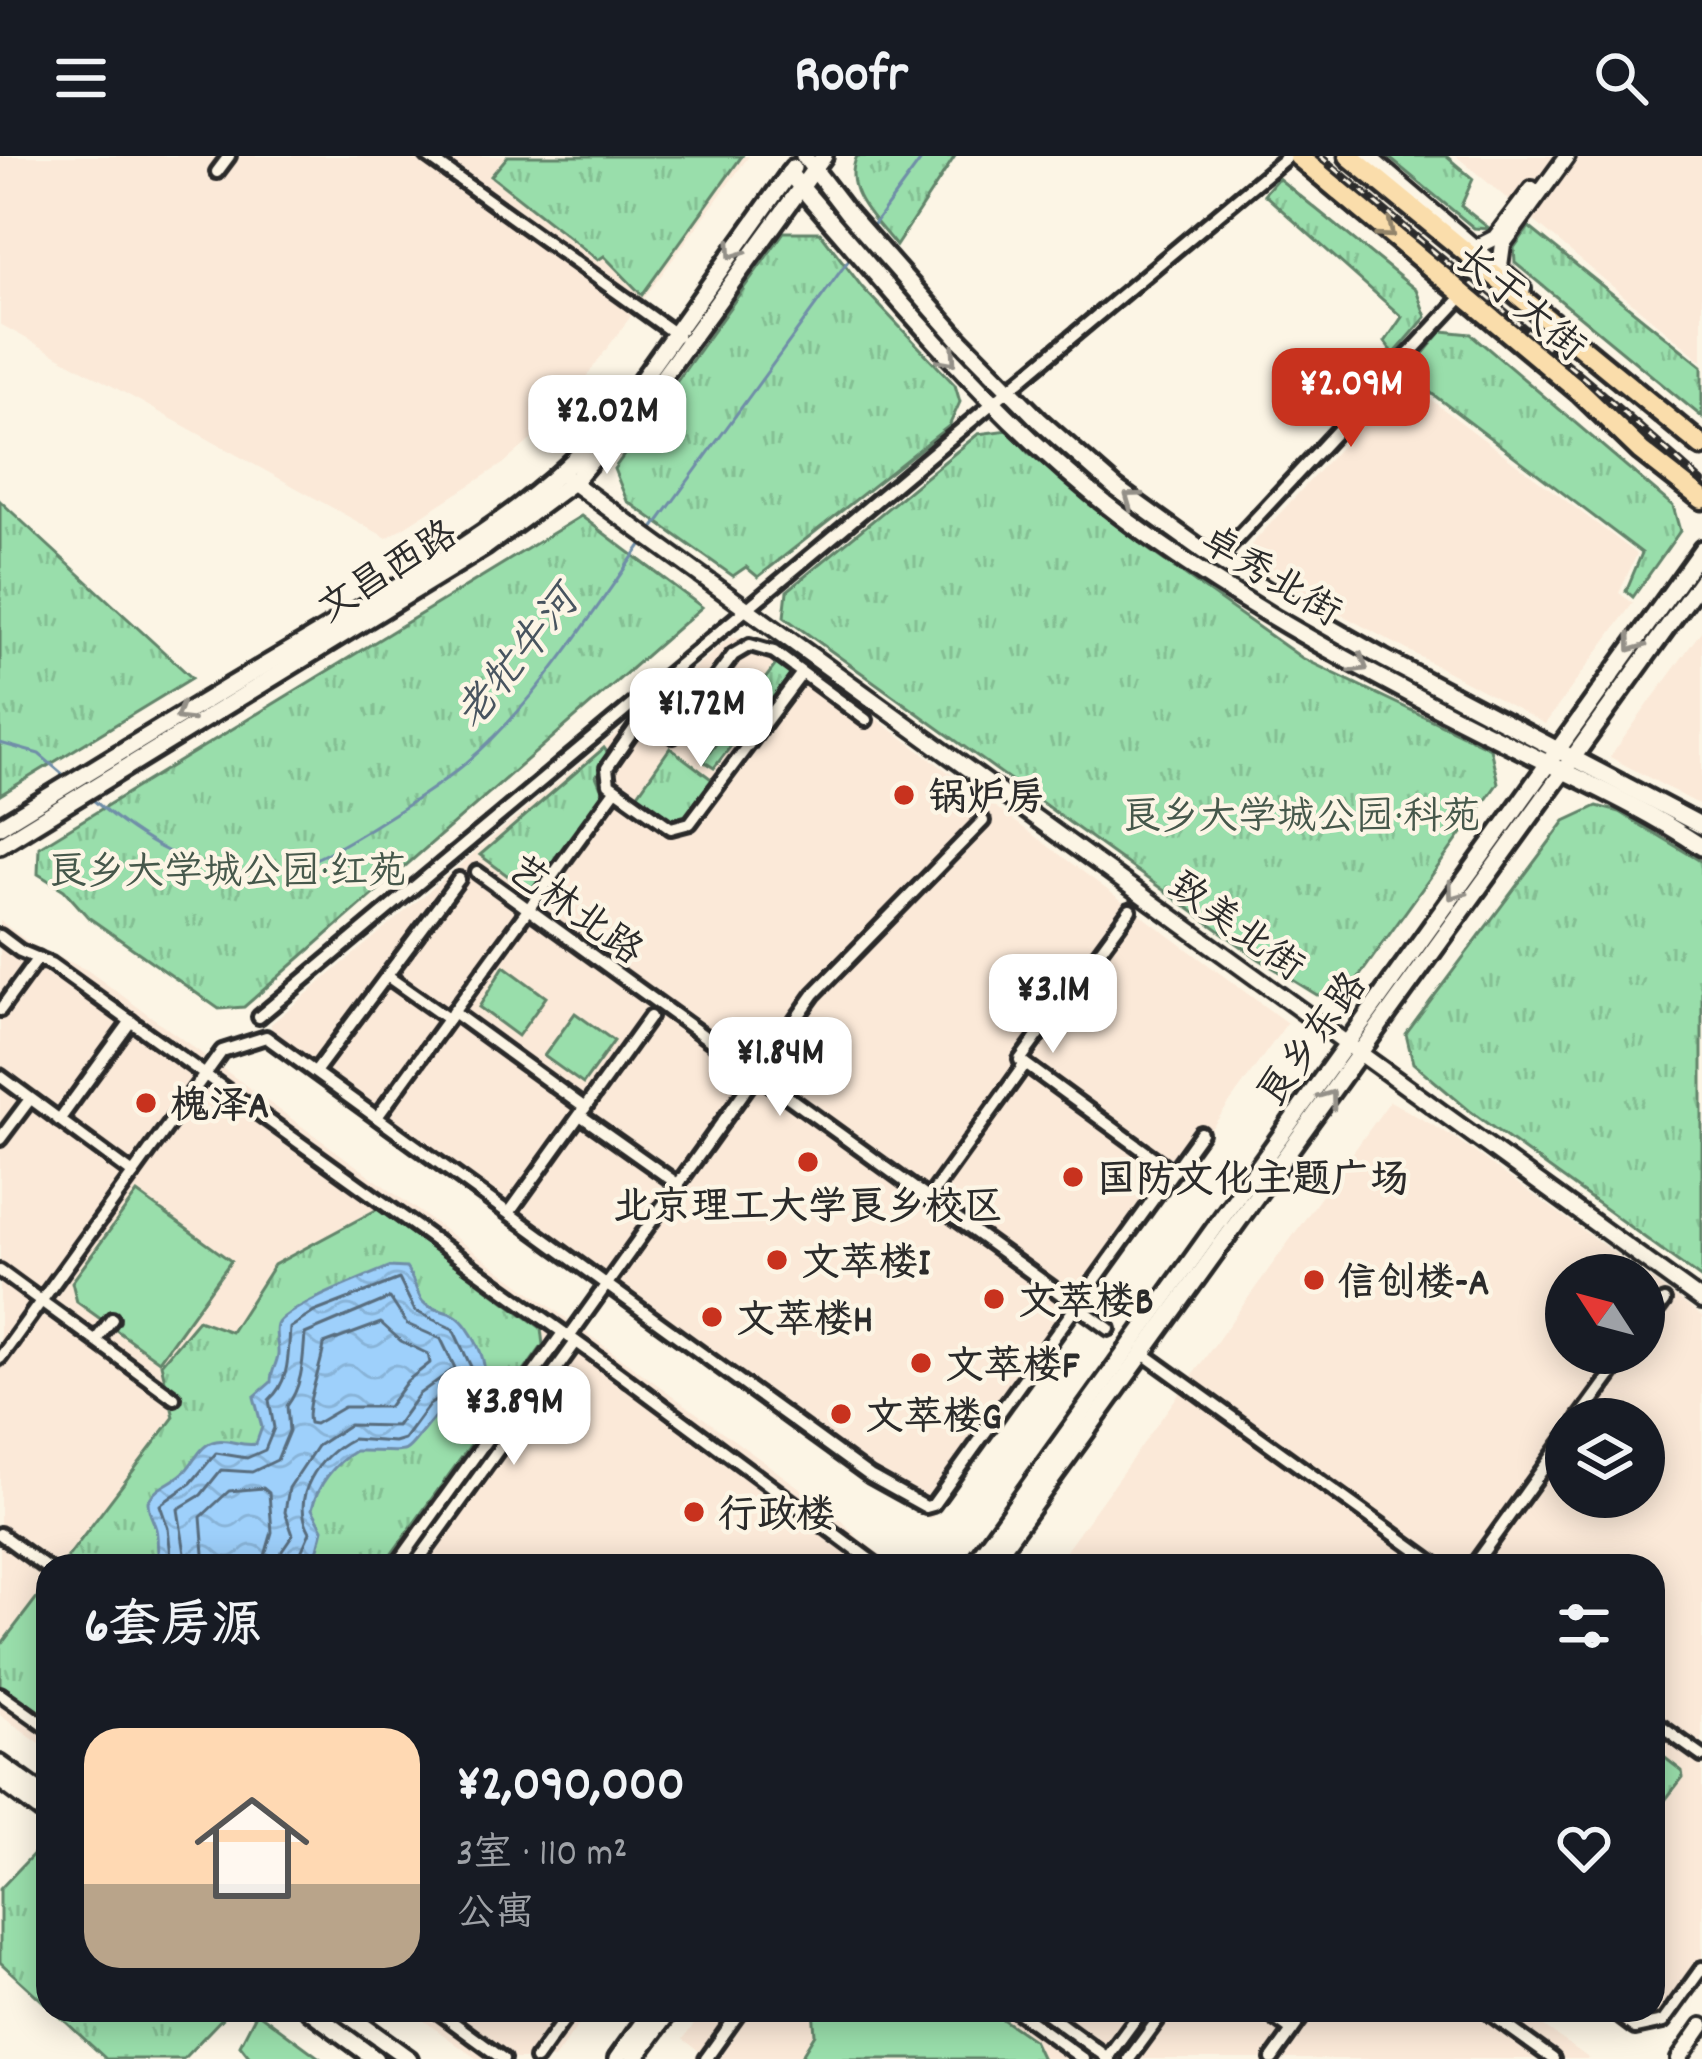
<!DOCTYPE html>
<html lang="zh">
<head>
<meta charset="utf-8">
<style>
	:root { --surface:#171b24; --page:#20242c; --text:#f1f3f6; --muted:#9ea1a6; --line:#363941; --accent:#c8321e }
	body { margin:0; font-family:Dekko,"LXGW WenKai TC",sans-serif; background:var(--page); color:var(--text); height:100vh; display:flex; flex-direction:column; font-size:45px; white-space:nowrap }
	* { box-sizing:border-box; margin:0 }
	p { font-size:39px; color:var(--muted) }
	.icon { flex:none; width:66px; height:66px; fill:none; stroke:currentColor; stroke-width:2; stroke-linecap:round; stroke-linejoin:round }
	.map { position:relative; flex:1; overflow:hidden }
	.details { position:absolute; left:36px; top:1398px; width:1629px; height:468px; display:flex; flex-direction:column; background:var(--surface); border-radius:36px; box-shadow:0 6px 30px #0003 }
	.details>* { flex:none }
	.needle { width:78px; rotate:306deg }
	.tools { position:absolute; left:1545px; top:1098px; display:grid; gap:24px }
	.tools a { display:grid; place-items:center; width:120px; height:120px; border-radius:50%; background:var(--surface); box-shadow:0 6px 30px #0003; font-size:60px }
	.price { position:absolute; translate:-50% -102px; padding:0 27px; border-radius:24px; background:#fff; color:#222; font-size:39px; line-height:78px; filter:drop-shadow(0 3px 6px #0008) }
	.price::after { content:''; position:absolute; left:50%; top:72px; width:36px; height:27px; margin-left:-18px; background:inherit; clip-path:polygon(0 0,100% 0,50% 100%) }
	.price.selected { background:var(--accent); color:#fff }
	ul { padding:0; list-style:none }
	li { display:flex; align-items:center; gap:36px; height:300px; padding:0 48px }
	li+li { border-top:3px solid var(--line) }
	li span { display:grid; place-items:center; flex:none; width:336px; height:240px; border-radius:36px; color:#555 }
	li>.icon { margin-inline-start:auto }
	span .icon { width:144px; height:144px; fill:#fffc; stroke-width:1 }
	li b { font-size:51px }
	h2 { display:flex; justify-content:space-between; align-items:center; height:144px; padding:0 48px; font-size:51px }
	header { display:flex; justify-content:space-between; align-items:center; height:156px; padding:0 48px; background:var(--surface); font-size:54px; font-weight:700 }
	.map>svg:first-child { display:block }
</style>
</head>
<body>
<header><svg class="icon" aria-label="menu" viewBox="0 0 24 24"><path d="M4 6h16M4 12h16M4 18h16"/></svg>Roofr<svg class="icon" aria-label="search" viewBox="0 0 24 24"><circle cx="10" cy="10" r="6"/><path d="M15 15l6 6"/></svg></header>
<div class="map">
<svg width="1702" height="1903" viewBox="0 0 1702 1903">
	<defs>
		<pattern id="grass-tufts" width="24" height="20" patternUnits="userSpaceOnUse" patternTransform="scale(3)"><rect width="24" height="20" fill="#99deab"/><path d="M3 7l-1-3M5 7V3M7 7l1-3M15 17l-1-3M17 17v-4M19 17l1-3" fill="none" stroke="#84bf93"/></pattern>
		<pattern id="water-waves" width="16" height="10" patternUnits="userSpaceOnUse" patternTransform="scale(3)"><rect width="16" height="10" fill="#9ed0fb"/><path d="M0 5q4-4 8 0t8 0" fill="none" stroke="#88b3d7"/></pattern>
	</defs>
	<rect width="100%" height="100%" fill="#fcf5e5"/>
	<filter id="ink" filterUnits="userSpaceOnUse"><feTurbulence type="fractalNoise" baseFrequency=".00833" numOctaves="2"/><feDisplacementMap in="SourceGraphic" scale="24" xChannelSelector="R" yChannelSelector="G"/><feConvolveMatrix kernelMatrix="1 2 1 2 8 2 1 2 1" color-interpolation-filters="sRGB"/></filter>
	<g filter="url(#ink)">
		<g fill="#fbe9d8" fill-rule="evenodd">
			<polygon points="0,0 749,0 555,263 503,308 387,382 0,168"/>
			<polygon points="1456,0 1702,0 1702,205"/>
			<polygon points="1403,223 1637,398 1619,437 1633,447 1545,568 1238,403"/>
			<polygon points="1702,474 1702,650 1610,601"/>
			<polygon points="731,481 769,483 1287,867 931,1363 867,1325 272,894 271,868"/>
			<polygon points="0,765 31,788 87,814 837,1359 857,1381 896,1410 48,1410 48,1594 0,1559"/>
			<path d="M1390,945L1452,980L1702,1160V1827L1671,1870L1636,1878L1602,1854H1653V1410H1055ZM1566,1119H1644V1197H1566ZM1566,1263H1644V1341H1566Z"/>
			<polygon points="409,1854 589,1854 554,1903 477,1903"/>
			<polygon points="705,1854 1520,1854 1590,1903 694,1903 699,1895 683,1883"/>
		</g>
		<g fill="url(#grass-tufts)" stroke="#62846b" stroke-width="3">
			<polygon points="508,0 742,0 642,139 604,100 598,104 491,20"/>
			<path d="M857,0H955L896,90C876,64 841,35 857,0Z"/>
			<polygon points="1387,0 1446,0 1473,23 1461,50 1490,73 1474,72"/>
			<polygon points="1278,22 1416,134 1426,161 1394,198 1385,186 1402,161 1264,38"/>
			<polygon points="1529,71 1702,210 1702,261 1515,107 1514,92"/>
			<polygon points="784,76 820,76 862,131 955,229 960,246 949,270 758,421 746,411 733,420 627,345 614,313"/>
			<polygon points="1442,175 1471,178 1673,350 1680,375 1633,441 1626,435 1642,397 1406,218"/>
			<polygon points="1008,274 1029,297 1138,386 1302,502 1490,592 1498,627 1348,836 1317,839 1259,803 784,461 787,435 978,278"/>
			<polygon points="0,345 192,522 0,639"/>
			<polygon points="581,360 702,451 244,851 219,853 88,761 64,734 38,718 39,691"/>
			<polygon points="777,507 789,516 790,523 760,565 753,561 714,612 703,605"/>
			<polygon points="604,592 610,600 596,620 603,637 531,737 480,699"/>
			<polygon points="670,592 714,625 684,664 666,664 635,642"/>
			<polygon points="1597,650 1619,656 1702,706 1702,1123 1470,955 1413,907 1406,878 1565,665"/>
			<polygon points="378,1053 541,1172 543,1189 383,1410 61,1410 174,1261 161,1208 198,1164 231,1176 274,1109"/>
			<polygon points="48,1427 48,1564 0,1529 0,1490"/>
			<path d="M1660,1598L1682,1615L1683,1621L1662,1648C1650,1637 1648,1610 1660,1598Z"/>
			<polygon points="41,1690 48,1695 48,1850 0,1806 0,1733"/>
			<polygon points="53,1854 230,1854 183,1903 106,1903"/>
			<polygon points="257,1856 321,1903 251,1903 240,1889"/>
		</g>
		<g fill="#99deab" stroke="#62846b" stroke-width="3">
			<polygon points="504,810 546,841 518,880 479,851"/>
			<polygon points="575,857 614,885 583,928 544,900"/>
			<polygon points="137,1037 231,1105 159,1205 77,1146 72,1126"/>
			<polygon points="813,1854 989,1854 1033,1884 1042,1903 807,1903 802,1899 815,1878"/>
		</g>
		<path fill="url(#water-waves)" stroke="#708ea8" stroke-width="3" d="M389,1111L406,1112C414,1122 415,1134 422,1145C429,1154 446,1154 456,1160C470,1169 491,1208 482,1224C472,1242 451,1243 438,1257C394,1307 422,1294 355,1295C335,1307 317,1329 312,1353L323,1373L318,1393L302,1410H162C155,1396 159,1386 156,1373C153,1362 148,1358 148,1345C158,1328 175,1327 187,1313C196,1303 201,1288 216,1285C229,1282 241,1291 256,1288L262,1271L254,1241L271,1226C271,1214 277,1209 278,1198C279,1189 274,1178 277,1169C284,1152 368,1120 389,1111Z"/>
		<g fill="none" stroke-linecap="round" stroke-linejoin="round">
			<g stroke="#596d7e" stroke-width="3">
				<path d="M381,1167L401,1185L428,1198L430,1207L407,1225L388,1251H344L315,1268L309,1267C304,1250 322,1211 324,1188Z"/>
				<path d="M172,1410L168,1372L160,1349L191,1327L216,1297L247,1302L265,1294L274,1272L269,1244C290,1225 288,1199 290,1172L314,1156L399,1123L415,1155L453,1173L473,1215L465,1226L429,1249L404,1283L394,1286L352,1283C318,1300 290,1341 310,1376L295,1410"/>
				<path d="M187,1410L178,1353L201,1339L221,1314L252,1316L277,1304L289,1275L287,1250C303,1229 303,1203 305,1178L390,1142L407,1168L441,1183L455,1212L419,1238L396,1270L349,1269L317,1290L289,1332L285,1356L293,1379L282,1395L280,1410"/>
				<polyline points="205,1410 201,1361 229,1335 263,1332 269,1337 272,1376 262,1410"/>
			</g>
			<g stroke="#708ea8" stroke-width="3">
				<polyline points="872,71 924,0"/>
				<polyline points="650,377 853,98"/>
				<polyline points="0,587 39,598 66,621"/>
				<path d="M92,643C140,684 190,716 256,717C297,717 333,695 366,675C400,654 435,633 466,607C537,547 590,460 644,385"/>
			</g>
			<g stroke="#2b2b2b" stroke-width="20">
				<g id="minor">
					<polyline points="427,0 678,180"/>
					<polyline points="217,16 229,0"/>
					<polyline points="1215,406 1464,139"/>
					<polyline points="802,517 690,667 671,672 609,628 607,612 637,569 655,567 673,580 733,499 750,489 774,496 866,564"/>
					<polyline points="477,716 1109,1173"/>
					<polyline points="1130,754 1020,904 1173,1016"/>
					<polyline points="0,780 20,795 51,808 589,1195 878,1410"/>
					<polyline points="387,820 448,863"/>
					<polyline points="0,854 38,802"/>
					<polyline points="453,856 585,952"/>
					<polyline points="259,861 1288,0"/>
					<polyline points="315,916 459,723"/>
					<polyline points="0,920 133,1018"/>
					<polyline points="580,959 679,1029"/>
					<polyline points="377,961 615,634"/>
					<polyline points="59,964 131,865"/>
					<polyline points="0,983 30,943"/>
					<polyline points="929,1042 1025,908"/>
					<polyline points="509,1057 650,861"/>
					<polyline points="0,1115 174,1242"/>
					<polyline points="1644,1173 1664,1145"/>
					<polyline points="569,1181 814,838 983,665"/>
					<polyline points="96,1184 112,1163"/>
					<polyline points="1144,1198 1438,1410"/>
					<polyline points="0,1202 222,895 266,881 870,1320 926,1351 933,1349 1201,977"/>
					<polyline points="1579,1263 1627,1197"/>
					<polyline points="0,1378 48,1413"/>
					<polyline points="396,1410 563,1177"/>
					<polyline points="414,1410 576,1186"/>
					<polyline points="1473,1410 1566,1281"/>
					<polyline points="0,1538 48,1572"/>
					<polyline points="1653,1565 1702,1600"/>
					<polyline points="436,1854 503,1903"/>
					<polyline points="1015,1854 1083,1903"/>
					<polyline points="1042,1854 1109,1903"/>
					<polyline points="1263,1854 1292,1875"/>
					<polyline points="1485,1854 1553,1903"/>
					<polyline points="1611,1854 1635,1872 1663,1866 1702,1812"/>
					<polyline points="536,1903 571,1854"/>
					<polyline points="706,1903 741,1854"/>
					<polyline points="1106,1903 1142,1854"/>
					<polyline points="1129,1903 1165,1854"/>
					<polyline points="1272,1903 1307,1854"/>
				</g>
			</g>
			<g stroke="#2b2b2b" stroke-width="22">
				<g id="tertiary">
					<polyline points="1368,0 1523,133"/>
					<polyline points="1477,91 1495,82 1532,33"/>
					<polyline points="1500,110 1503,88 1567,0"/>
					<polyline points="561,318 1702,1145"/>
					<polyline points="1679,1903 1702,1870"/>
				</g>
			</g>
			<g stroke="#2b2b2b" stroke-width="24">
				<g id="secondary">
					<polyline points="804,0 847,56 959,183 1040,265 1116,332 1205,396 1283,445 1383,502 1702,670"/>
					<path d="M789,17C903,148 1010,284 1154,384C1263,461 1389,529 1509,588C1574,621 1641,650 1702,691"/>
					<path d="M0,670C102,608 203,545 306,485C419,417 537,357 621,253L793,12"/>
					<polyline points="0,689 485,391 573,326 663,221 824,0"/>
					<polyline points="972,1410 1702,393"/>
					<polyline points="989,1410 1702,423"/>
					<polyline points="0,1608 48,1642"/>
					<polyline points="0,1624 48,1660"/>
					<polyline points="309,1854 375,1903"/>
					<polyline points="341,1854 409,1903"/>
					<polyline points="617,1903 652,1854"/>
					<polyline points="634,1903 670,1854"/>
				</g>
			</g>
			<g stroke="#2b2b2b" stroke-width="27">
				<g id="primary">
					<polyline points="1298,0 1581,237 1641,295 1702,343"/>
					<polyline points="1349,0 1702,290"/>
				</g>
			</g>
			<use href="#minor" stroke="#fcf5e5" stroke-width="10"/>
			<use href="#tertiary" stroke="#fcf5e5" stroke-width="14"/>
			<use href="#secondary" stroke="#fcf5e5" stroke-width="15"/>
			<use href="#primary" stroke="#faddab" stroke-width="18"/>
			<g stroke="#2b2b2b" stroke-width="8">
				<polyline id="rail" points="1320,0 1591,228 1702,326"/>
			</g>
			<use href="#rail" stroke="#fcf5e5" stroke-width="3" stroke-dasharray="9" stroke-linecap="butt"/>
		</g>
		<defs><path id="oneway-chevron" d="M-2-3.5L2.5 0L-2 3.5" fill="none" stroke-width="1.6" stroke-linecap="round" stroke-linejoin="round" transform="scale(3)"/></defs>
		<use stroke="#92846b" href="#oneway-chevron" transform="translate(1387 75) rotate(40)"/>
		<g stroke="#949088">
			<use href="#oneway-chevron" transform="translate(734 95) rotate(125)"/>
			<use href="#oneway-chevron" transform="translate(949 202) rotate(48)"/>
			<use href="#oneway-chevron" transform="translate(1132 343) rotate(-144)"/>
			<use href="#oneway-chevron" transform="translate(1634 488) rotate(126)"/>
			<use href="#oneway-chevron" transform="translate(1360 509) rotate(31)"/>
			<use href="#oneway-chevron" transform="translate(183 558) rotate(149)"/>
			<use href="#oneway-chevron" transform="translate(1455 736) rotate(126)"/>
			<use href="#oneway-chevron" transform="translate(1329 942) rotate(-54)"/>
		</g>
	</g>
	<g fill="#c8321e" stroke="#fcf5e5" stroke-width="4.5">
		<circle cx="904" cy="639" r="12"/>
		<circle cx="146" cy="947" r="12"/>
		<circle cx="808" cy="1006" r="12"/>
		<circle cx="1073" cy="1021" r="12"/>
		<circle cx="777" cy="1104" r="12"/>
		<circle cx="1314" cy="1124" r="12"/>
		<circle cx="994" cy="1143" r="12"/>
		<circle cx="712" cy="1161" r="12"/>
		<circle cx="921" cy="1207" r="12"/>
		<circle cx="841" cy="1258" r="12"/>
		<circle cx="694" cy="1356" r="12"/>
	</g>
	<g text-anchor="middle" stroke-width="9" stroke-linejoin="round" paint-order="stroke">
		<g font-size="39" fill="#2b2b2b" stroke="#fcf5e5">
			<text transform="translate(1522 145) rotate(40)" y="14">长于大街</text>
			<text transform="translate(386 413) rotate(-32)" y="14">文昌西路</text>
			<text transform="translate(1272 418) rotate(31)" y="14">卓秀北街</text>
			<text transform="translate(577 752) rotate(36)" y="14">艺林北路</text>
			<text transform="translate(1238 768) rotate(36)" y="14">致美北街</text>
			<text transform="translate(1310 882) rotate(-54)" y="14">良乡东路</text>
		</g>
		<g font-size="39" font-weight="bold" fill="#2b2b2b" stroke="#fcf5e5" text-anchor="start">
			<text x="928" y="653">锅炉房</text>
			<text x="170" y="961">槐泽A</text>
			<text x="1097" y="1035">国防文化主题广场</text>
			<text x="808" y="1062" text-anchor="middle">北京理工大学良乡校区</text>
			<text x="801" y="1118">文萃楼I</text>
			<text x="1338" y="1138">信创楼-A</text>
			<text x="1018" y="1157">文萃楼B</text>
			<text x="736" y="1175">文萃楼H</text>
			<text x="945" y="1221">文萃楼F</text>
			<text x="865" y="1272">文萃楼G</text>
			<text x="718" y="1370">行政楼</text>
		</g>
		<g font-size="39" fill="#46584b" stroke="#fcf5e5">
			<text x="1301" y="672">良乡大学城公园·科苑</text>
			<text x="227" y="727">良乡大学城公园·红苑</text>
		</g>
		<g font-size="42" font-style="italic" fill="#48545f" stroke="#fcf5e5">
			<text transform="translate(515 500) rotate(-51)" y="15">老牤牛河</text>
		</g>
	</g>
</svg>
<div class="tools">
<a><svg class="needle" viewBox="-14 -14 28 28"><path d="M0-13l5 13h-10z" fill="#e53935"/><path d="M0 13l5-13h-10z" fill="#9ea1a6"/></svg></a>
<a><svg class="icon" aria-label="layers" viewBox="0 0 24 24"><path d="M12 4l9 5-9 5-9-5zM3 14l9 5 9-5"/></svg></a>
</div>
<b class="price selected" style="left:1351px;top:294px">¥2.09M</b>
<b class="price" style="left:607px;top:321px">¥2.02M</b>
<b class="price" style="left:701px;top:614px">¥1.72M</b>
<b class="price" style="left:1053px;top:900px">¥3.1M</b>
<b class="price" style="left:780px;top:963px">¥1.84M</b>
<b class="price" style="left:514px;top:1312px">¥3.89M</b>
<section class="details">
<h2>6套房源<svg class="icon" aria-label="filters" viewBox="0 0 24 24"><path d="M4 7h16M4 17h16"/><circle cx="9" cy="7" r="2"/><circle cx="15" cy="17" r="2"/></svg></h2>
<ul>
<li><span style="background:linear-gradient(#ffd9b3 65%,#b9a48a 0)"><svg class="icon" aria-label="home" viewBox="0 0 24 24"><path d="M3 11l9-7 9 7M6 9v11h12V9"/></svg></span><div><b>¥2,090,000</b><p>3室 · 110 m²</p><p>公寓</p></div><svg class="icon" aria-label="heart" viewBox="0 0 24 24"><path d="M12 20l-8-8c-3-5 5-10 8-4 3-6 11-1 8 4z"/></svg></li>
</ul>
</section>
</div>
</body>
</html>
